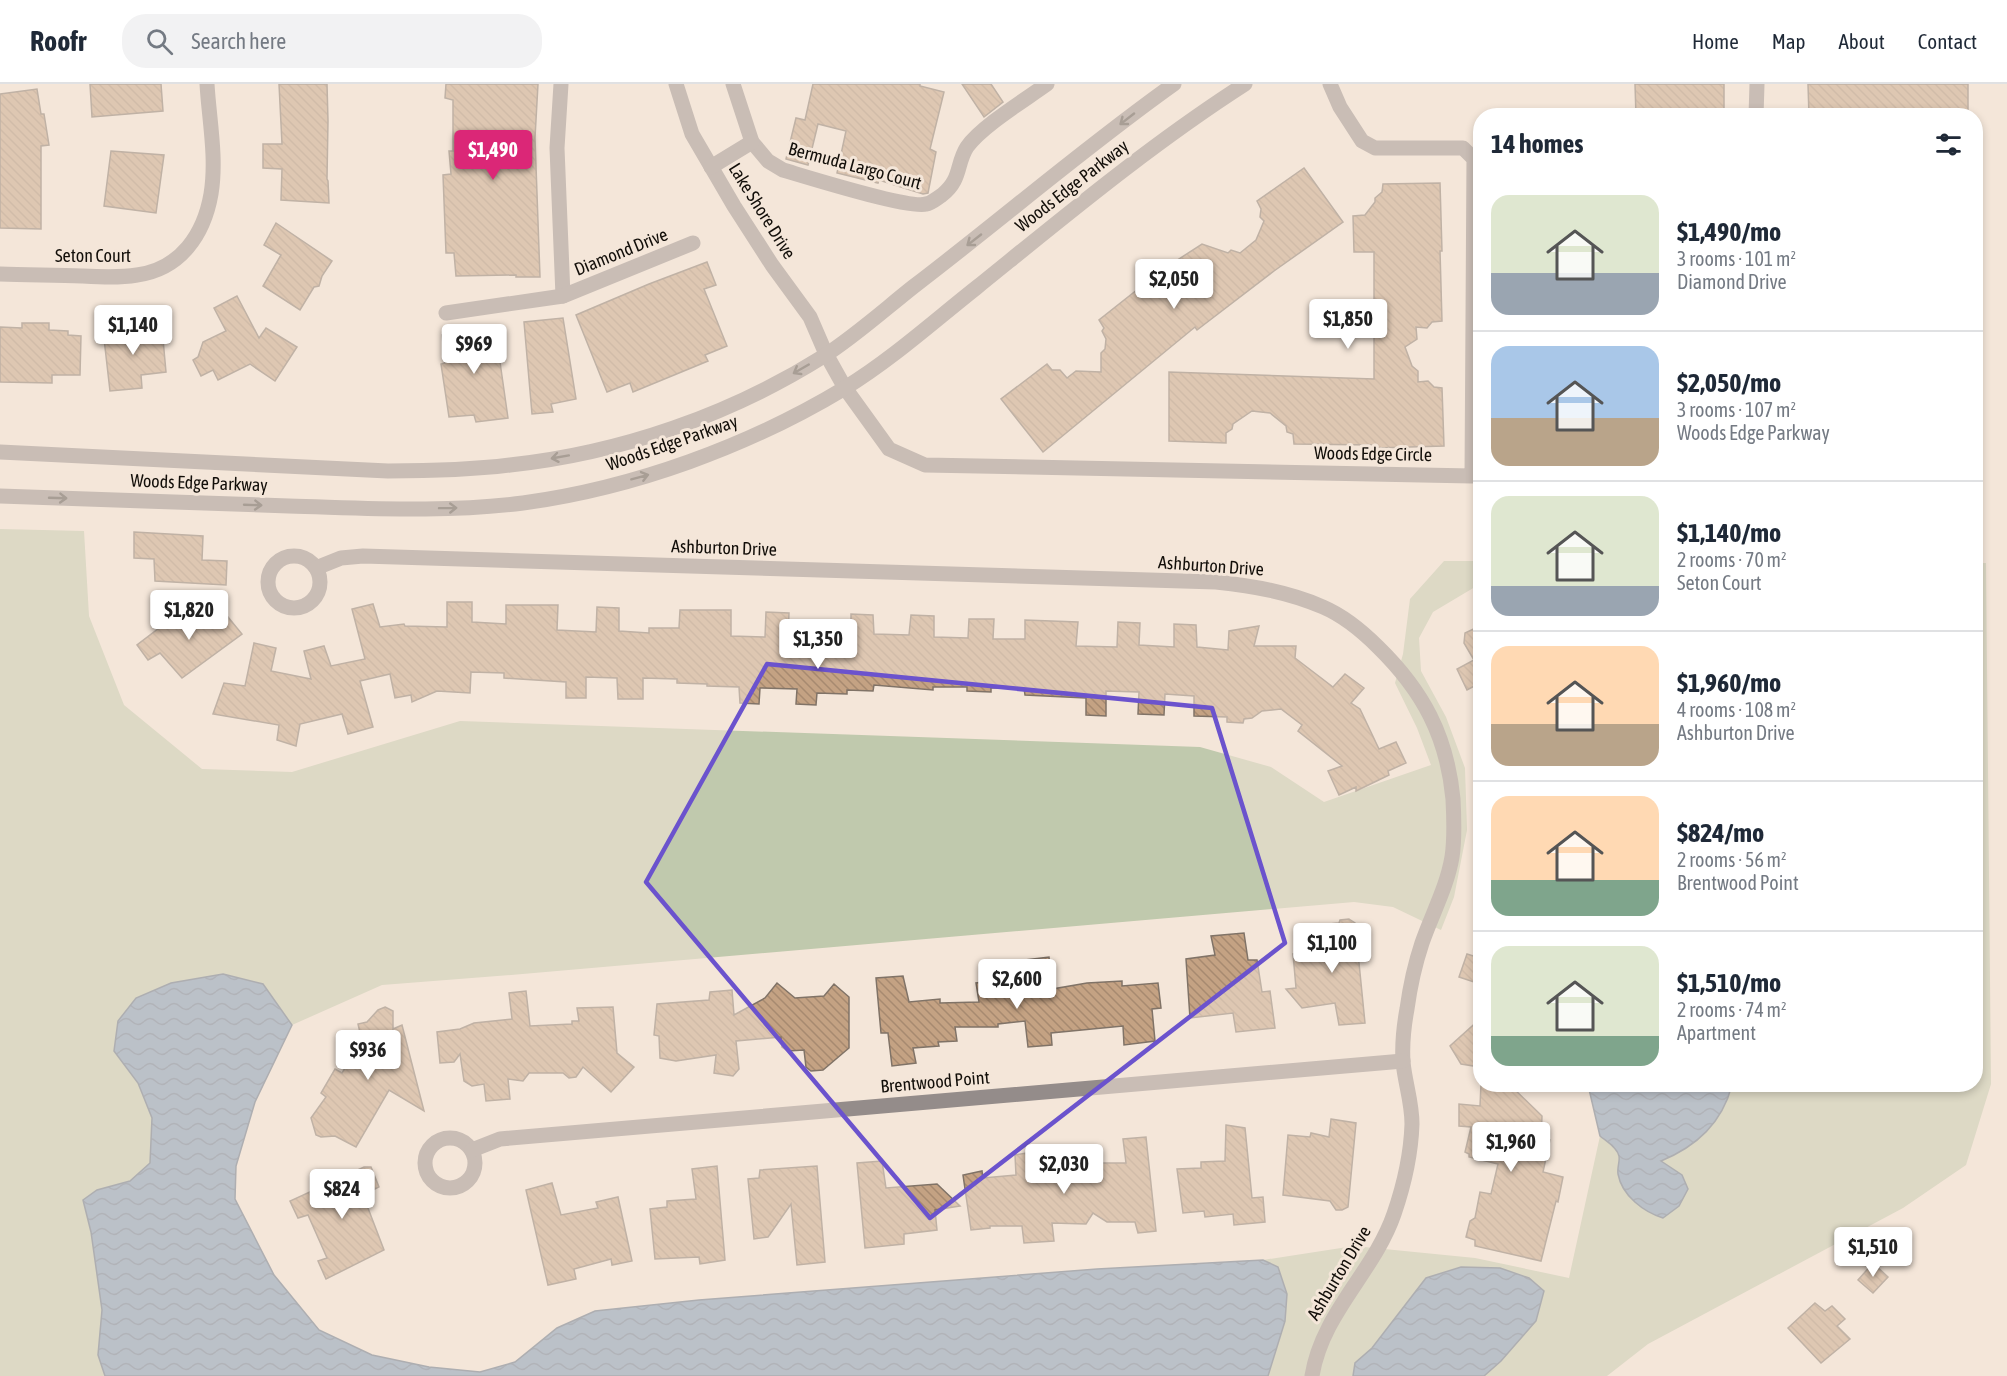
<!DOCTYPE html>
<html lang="en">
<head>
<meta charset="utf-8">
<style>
	:root { --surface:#fff; --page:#f2f2f3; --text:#1f2937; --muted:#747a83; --line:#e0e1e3; --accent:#db2777 }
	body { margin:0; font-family:"Asap Condensed",sans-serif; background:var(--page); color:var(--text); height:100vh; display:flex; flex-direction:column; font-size:22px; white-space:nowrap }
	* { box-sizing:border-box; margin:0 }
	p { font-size:20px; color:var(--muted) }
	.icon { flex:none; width:33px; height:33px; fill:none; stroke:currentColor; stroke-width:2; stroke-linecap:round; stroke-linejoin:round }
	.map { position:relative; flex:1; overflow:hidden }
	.side { position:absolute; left:1473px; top:24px; width:510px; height:984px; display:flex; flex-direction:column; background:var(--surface); border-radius:24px; box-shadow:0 3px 9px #0003 }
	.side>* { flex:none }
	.price { position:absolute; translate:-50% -51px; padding:0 14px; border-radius:6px; background:#fff; color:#222; font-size:20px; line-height:39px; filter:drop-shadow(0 2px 3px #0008) }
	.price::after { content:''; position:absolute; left:50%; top:36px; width:18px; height:14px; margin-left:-9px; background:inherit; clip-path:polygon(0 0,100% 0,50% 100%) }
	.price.active { background:var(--accent); color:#fff }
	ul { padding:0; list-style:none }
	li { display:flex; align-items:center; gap:18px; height:150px; padding:0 18px }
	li+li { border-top:2px solid var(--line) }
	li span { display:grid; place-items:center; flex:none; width:168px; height:120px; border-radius:18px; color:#555 }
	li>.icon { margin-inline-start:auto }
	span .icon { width:72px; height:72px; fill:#fffc; stroke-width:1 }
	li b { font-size:26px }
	h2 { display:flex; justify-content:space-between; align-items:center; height:72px; padding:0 18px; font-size:26px }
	header { display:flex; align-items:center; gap:36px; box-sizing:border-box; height:84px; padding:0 30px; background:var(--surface); border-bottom:2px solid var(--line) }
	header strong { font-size:28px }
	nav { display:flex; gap:33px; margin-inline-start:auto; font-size:21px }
	.search { width:420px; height:54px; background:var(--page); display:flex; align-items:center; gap:15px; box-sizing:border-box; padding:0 21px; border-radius:24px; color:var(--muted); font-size:22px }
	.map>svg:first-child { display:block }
</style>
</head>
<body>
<header>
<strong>Roofr</strong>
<div class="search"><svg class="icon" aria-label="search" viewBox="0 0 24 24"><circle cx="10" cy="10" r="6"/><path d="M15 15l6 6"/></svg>Search here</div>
<nav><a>Home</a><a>Map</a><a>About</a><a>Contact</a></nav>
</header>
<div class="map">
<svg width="2007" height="1292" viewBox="0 0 2007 1292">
	<defs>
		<pattern id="water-waves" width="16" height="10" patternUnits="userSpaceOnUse" patternTransform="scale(1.5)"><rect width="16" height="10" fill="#7794b4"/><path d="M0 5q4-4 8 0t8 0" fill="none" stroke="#607791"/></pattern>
		<pattern id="building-back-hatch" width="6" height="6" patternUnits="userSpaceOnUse" patternTransform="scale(1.5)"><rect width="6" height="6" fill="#c4a283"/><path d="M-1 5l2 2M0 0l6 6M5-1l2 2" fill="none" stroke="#a78a70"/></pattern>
	</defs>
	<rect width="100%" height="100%" fill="#f4e6d9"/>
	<polygon fill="#c0c9ad" points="0,445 84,447 89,532 124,621 202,685 292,688 460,637 1200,663 1271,683 1324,718 1431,681 1417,644 1395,599 1403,570 1410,515 1444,477 1480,477 1480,500 1433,528 1419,554 1421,587 1446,633 1465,684 1467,746 1454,813 1441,846 1393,823 1354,818 511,891 382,901 292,941 255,1018 236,1082 235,1115 274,1191 319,1246 372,1271 429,1283 480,1288 515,1278 557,1244 595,1227 699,1216 1097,1185 1263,1176 1354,1162 1475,1174 1569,1194 1600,1052 1588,1001 1976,1000 1976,479 1986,479 1991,1000 1966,1081 1903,1124 1648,1260 1607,1292 0,1292"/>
	<g fill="url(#water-waves)" stroke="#596c81" stroke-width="1.5">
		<polygon points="223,890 263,900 292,941 255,1018 236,1082 235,1115 274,1191 319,1246 372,1271 429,1283 480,1288 515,1278 557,1244 595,1227 699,1216 1097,1185 1263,1176 1278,1183 1287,1210 1285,1237 1268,1292 105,1292 98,1271 102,1226 91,1148 83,1116 97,1106 130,1097 150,1079 152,1034 138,999 114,967 118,937 136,914 171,899"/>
		<path d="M1588,1001H1732C1722,1039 1697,1062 1661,1077L1682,1091L1688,1105L1679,1122L1663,1134C1644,1128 1622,1112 1618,1090C1617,1084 1620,1077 1619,1072C1617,1063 1606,1057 1600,1052Z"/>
		<polygon points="1461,1183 1500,1184 1529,1194 1544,1207 1536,1237 1501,1277 1484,1292 1353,1292 1355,1279 1372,1264 1426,1194"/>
	</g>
	<g fill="url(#building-back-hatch)" stroke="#807367" stroke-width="1.5">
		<polygon points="90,0 161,0 163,27 92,33"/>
		<polygon points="279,0 327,0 328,37 327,95 328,97 329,119 281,116 282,85 263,84 263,60 282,60"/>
		<polygon points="446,0 538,0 535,54 540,193 516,193 516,191 456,192 454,169 446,169 443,91 451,90 449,67 453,67 453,16 445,14"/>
		<polygon points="813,0 920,0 920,2 944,8 930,65 936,68 928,109 923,110 879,96 878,99 837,89 846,47 818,40 808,81 786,75 796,34 805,36"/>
		<polygon points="962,0 991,0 1003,18 984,33"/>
		<polygon points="1635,0 1724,0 1724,32 1636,32"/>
		<polygon points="1808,0 1968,0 1968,32 1809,32"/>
		<polygon points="37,5 41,30 44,30 49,61 41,62 41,145 0,144 0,10"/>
		<polygon points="111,67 164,71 156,129 104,122"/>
		<polygon points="1304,84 1343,138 1274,187 1197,246 1195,243 1043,368 1001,315 1047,280 1052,286 1060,286 1067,294 1076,287 1101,288 1101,269 1105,265 1106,255 1102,247 1104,244 1099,236 1162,186 1202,160 1228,169 1231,166 1240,169 1256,156 1264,137 1260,133 1261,125 1257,117"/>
		<polygon points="1440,99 1442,167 1440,167 1442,237 1432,238 1427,244 1416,243 1417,255 1405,263 1412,282 1418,287 1418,298 1428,297 1434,303 1442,304 1444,362 1374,364 1374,361 1294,360 1293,350 1287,348 1286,342 1270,329 1252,327 1233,340 1232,345 1226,349 1226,359 1169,357 1169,288 1374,295 1374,168 1354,168 1353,132 1365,131 1375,118 1375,114 1382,108 1383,100"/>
		<polygon points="276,139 332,177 322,192 319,202 314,203 300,226 263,202 281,171 264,161"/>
		<polygon points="707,178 716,201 704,205 727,262 705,271 708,277 633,308 630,299 607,308 576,231 649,200"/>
		<polygon points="237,212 259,254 266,244 297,263 275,297 250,280 218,296 213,286 201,292 193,276 198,273 203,258 226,247 214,224"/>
		<polygon points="563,234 576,315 551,320 553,328 532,330 524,238"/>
		<polygon points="22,239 49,239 49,246 68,247 68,251 81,252 80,291 52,291 52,299 0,298 0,243 22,244"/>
		<polygon points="130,243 131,246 162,244 166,288 141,291 142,304 110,307 103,246"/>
		<polygon points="495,243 508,334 476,338 474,331 449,333 441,280 445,279 442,251"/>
		<polygon points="134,448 203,452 202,476 227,477 226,501 155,497 154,475 134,474"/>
		<polygon points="447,518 472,518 472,538 506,540 506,521 558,521 557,546 596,548 597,523 619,524 619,547 649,549 649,544 679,544 680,526 731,526 731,552 765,553 766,528 789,529 788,554 847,556 847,548 851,549 851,530 873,531 874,550 909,551 911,531 934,532 934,553 968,554 969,535 994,535 993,555 1025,555 1025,536 1078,538 1076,562 1117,563 1118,538 1140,539 1139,561 1174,563 1174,540 1196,541 1197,563 1228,566 1229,547 1259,542 1254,562 1296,562 1295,574 1333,603 1345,590 1364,604 1351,619 1360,625 1379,665 1396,658 1406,679 1388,687 1389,691 1356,707 1356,703 1339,711 1328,687 1342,682 1298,647 1302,641 1281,625 1262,627 1252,634 1244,635 1243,639 1227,638 1227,633 1194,632 1194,612 1165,610 1164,631 1138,630 1139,608 1106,607 1106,632 1086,631 1086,614 1025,611 1024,604 991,604 991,608 967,607 967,603 933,603 933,606 874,601 873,607 847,606 847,610 817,609 816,621 796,620 797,605 760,604 759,620 740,619 739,603 707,602 707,600 677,599 677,595 643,594 643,615 618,615 617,594 586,593 586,614 566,614 566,598 504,594 504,589 471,588 470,609 437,607 412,618 411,611 395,614 390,590 360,597 373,643 348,650 342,630 300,640 296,662 277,656 279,641 213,630 224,599 245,602 254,559 276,564 271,587 311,595 304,567 324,562 331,582 365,575 352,525 373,520 380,543 404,540 405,542 447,543"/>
		<polygon points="188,522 211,543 228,533 242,550 182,594 160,569 148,576 137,561"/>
		<polygon points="1480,542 1480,599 1467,606 1457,585 1474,576 1464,559 1465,549"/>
		<polygon points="1349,835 1355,839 1365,939 1339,941 1335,919 1302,924 1286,905 1296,904 1293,870 1322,867 1320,841 1339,839 1340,836"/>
		<polygon points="1244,849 1248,876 1257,876 1262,908 1270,907 1275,944 1236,948 1233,929 1190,934 1186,875 1215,871 1211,852"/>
		<polygon points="1467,870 1480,874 1480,900 1459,893"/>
		<polygon points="1049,873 1052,905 1087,899 1122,897 1122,902 1158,899 1161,924 1152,925 1155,957 1124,961 1123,942 1051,949 1052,961 1028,963 1025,937 998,940 998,943 955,943 957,957 938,958 939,962 913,964 916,979 892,982 888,949 881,949 876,894 903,892 909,918 940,915 940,919 979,918 976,899 1009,895 1009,878"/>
		<polygon points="777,899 795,914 824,912 834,900 849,913 849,964 823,986 811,987 806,983 804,966 788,967 782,963 781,953 736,957 739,985 733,992 714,989 716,971 676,977 660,974 659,952 654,951 657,920 709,916 710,908 732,906 734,931 765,914"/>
		<polygon points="526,907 530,942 572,940 572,937 579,937 577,924 613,923 617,969 634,983 611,1008 583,983 576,993 569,994 563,989 529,989 523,997 508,995 510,1015 486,1017 484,1000 472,1002 464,997 460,970 454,978 440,979 437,948 460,945 474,939 512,935 509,909"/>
		<polygon points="385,923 393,927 393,945 402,941 424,1027 389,1006 356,1063 335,1052 321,1053 316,1051 311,1034 326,1013 321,1009 335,985 342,989 362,957 358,940 367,938 378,926"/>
		<polygon points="1480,935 1480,983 1461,980 1450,962"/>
		<polygon points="1481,1000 1509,1000 1542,1032 1541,1055 1550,1056 1543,1088 1563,1093 1558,1118 1556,1117 1541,1177 1475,1162 1475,1156 1466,1153 1470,1137 1475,1134 1480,1108 1491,1110 1498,1080 1469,1073 1469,1070 1465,1068 1471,1043 1459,1042 1459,1020 1480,1022"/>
		<polygon points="1331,1035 1356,1039 1348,1123 1342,1126 1336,1126 1330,1117 1283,1111 1288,1051 1310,1053 1311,1049 1329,1053"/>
		<polygon points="1226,1041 1245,1044 1252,1114 1263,1113 1265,1138 1234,1141 1233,1130 1205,1133 1204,1127 1183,1129 1177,1085 1201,1084 1201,1078 1225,1077"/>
		<polygon points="1146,1053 1156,1147 1138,1149 1135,1138 1107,1138 1093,1129 1086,1140 1052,1139 1054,1157 1024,1159 1022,1142 990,1142 990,1144 971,1146 963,1091 982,1087 983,1094 1016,1091 1015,1071 1033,1068 1043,1070 1046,1092 1079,1091 1079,1088 1098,1087 1097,1079 1126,1079 1123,1055"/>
		<polygon points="882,1077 886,1104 937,1100 960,1122 935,1126 937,1146 904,1150 904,1160 865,1164 857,1079"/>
		<polygon points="717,1082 725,1176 700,1180 699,1173 655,1175 650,1125 667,1123 667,1117 696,1115 692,1085"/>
		<polygon points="817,1082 825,1178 797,1181 791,1120 768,1153 754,1155 748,1095 759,1094 760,1086"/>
		<polygon points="364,1083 371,1083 379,1103 363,1111 384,1166 326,1195 318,1177 327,1174 308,1131 298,1134 290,1117"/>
		<polygon points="552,1099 561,1131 598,1124 596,1118 618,1113 632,1177 612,1181 611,1175 574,1185 576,1195 548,1201 526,1106"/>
		<polygon points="1873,1179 1888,1193 1873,1209 1858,1196"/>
		<polygon points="1815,1219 1825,1227 1832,1222 1845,1235 1837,1242 1850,1255 1821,1279 1788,1244"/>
	</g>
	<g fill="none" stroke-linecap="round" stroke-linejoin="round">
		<g stroke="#948c8a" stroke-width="15">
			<polyline points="561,0 557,64 563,212"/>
			<polyline points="676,0 692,50 734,122 772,181 810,233 826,270 845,304 889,365 925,381 1472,392 1474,75 1463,64 1375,64 1362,57 1340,23 1330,0"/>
			<path d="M733,0L752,58L768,77L783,86C807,93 909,125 926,120C932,119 937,114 942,111C962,95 956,80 967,63C982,42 1025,16 1047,0"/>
			<polyline points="1756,32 1757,0"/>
			<polyline points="711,83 752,58"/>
			<path d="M0,190C27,191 55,191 82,192C101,193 119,194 137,191C181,185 204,150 211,110C217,74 209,35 207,0"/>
			<polyline points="446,229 563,212 693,159"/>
			<path d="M0,368L388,387C429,387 470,386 510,381C621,369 730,331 824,272C855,252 884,226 913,203C1001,136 1084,64 1174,0"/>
			<path d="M0,412C96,415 193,419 289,422C367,424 445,429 523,419C634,404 749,362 845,304C892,275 933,238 976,204C1064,133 1150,61 1245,0"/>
			<circle cx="294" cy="498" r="26"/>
			<path d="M316,484L341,474L363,472L1216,498C1253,502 1289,508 1323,523C1344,532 1362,547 1378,563C1423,607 1447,652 1453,715C1454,734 1455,754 1452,773C1447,803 1432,830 1422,859C1415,880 1410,903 1407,925C1404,941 1402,961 1403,978C1405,999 1412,1018 1412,1040C1411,1070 1404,1101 1394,1130C1374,1188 1322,1229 1312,1292"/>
			<circle cx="450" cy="1079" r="25"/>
			<polyline points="472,1066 500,1055 1403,977"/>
		</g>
	</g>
	<defs><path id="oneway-shaft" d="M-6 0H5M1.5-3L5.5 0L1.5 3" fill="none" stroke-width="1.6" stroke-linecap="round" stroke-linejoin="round" transform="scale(1.5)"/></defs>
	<g stroke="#4c4743">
		<use href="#oneway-shaft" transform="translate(1127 35) rotate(142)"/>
		<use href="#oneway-shaft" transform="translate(974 156) rotate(142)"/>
		<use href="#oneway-shaft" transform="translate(801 285) rotate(150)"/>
		<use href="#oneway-shaft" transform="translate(560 373) rotate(170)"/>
		<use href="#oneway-shaft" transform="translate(640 393) rotate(-15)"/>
		<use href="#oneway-shaft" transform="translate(58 414) rotate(2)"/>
		<use href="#oneway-shaft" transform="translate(253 421) rotate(2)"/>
		<use href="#oneway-shaft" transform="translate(448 424) rotate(-1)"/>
	</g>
	<path d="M0 0H2007V1292H0ZM767,580L1212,624L1285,859L930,1134L646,798Z" fill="#f4e6d9" fill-opacity=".55" fill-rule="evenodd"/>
	<path fill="none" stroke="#6b53cd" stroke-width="4.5" stroke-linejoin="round" d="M767,580L1212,624L1285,859L930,1134L646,798Z"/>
	<g text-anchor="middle" stroke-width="6" stroke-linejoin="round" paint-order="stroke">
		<g font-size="18" fill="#120e09" stroke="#f4e6d9">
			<text transform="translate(855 82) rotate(15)" y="6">Bermuda Largo Court</text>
			<text transform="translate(1072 102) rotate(-38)" y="6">Woods Edge Parkway</text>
			<text transform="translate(762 127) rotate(58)" y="6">Lake Shore Drive</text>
			<text transform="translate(621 168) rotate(-22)" y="6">Diamond Drive</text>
			<text x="93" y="178">Seton Court</text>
			<text transform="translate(672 359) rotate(-19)" y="6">Woods Edge Parkway</text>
			<text transform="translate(1373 370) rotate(1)" y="6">Woods Edge Circle</text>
			<text transform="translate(199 399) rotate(2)" y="6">Woods Edge Parkway</text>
			<text transform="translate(724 464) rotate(2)" y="6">Ashburton Drive</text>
			<text transform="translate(1211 482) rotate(4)" y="6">Ashburton Drive</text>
			<text transform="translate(935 998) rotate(-5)" y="6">Brentwood Point</text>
			<text transform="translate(1339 1189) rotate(-59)" y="6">Ashburton Drive</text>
		</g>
	</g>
</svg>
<b class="price active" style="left:493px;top:97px">$1,490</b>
<b class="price" style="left:1174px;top:226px">$2,050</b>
<b class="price" style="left:1348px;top:266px">$1,850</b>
<b class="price" style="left:133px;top:272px">$1,140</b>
<b class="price" style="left:474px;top:291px">$969</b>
<b class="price" style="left:189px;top:557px">$1,820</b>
<b class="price" style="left:818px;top:586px">$1,350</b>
<b class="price" style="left:1332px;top:890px">$1,100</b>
<b class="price" style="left:1017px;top:926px">$2,600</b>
<b class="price" style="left:368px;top:997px">$936</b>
<b class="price" style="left:1511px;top:1089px">$1,960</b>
<b class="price" style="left:1064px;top:1111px">$2,030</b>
<b class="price" style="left:342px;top:1136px">$824</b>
<b class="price" style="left:1873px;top:1194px">$1,510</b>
<section class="side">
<h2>14 homes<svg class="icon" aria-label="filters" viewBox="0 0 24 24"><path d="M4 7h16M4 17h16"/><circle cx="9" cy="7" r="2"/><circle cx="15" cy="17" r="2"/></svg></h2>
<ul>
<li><span style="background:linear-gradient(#dfe7d0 65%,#9aa5b1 0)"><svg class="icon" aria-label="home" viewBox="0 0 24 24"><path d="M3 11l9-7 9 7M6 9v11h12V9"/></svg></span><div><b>$1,490/mo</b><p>3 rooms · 101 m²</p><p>Diamond Drive</p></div></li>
<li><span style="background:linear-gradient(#a9c7e8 60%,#b9a48a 0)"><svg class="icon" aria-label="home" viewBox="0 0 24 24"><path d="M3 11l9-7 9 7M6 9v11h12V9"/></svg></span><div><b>$2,050/mo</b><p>3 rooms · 107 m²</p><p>Woods Edge Parkway</p></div></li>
<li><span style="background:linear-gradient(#dfe7d0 75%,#9aa5b1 0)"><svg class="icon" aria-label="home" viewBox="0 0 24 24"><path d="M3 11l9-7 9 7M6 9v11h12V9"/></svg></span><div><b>$1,140/mo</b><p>2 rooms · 70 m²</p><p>Seton Court</p></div></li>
<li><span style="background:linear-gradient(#ffd9b3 65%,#b9a48a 0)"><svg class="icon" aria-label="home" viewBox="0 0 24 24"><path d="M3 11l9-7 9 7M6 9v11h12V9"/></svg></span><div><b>$1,960/mo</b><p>4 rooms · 108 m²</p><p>Ashburton Drive</p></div></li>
<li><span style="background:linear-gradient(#ffd9b3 70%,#7fa58c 0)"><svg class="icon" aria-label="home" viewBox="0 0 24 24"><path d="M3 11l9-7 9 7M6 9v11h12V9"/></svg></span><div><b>$824/mo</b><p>2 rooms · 56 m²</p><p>Brentwood Point</p></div></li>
<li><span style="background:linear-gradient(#dfe7d0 75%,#7fa58c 0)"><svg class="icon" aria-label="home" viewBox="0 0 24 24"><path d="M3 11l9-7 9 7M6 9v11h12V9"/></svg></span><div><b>$1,510/mo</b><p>2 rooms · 74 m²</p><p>Apartment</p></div></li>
</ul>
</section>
</div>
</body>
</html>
